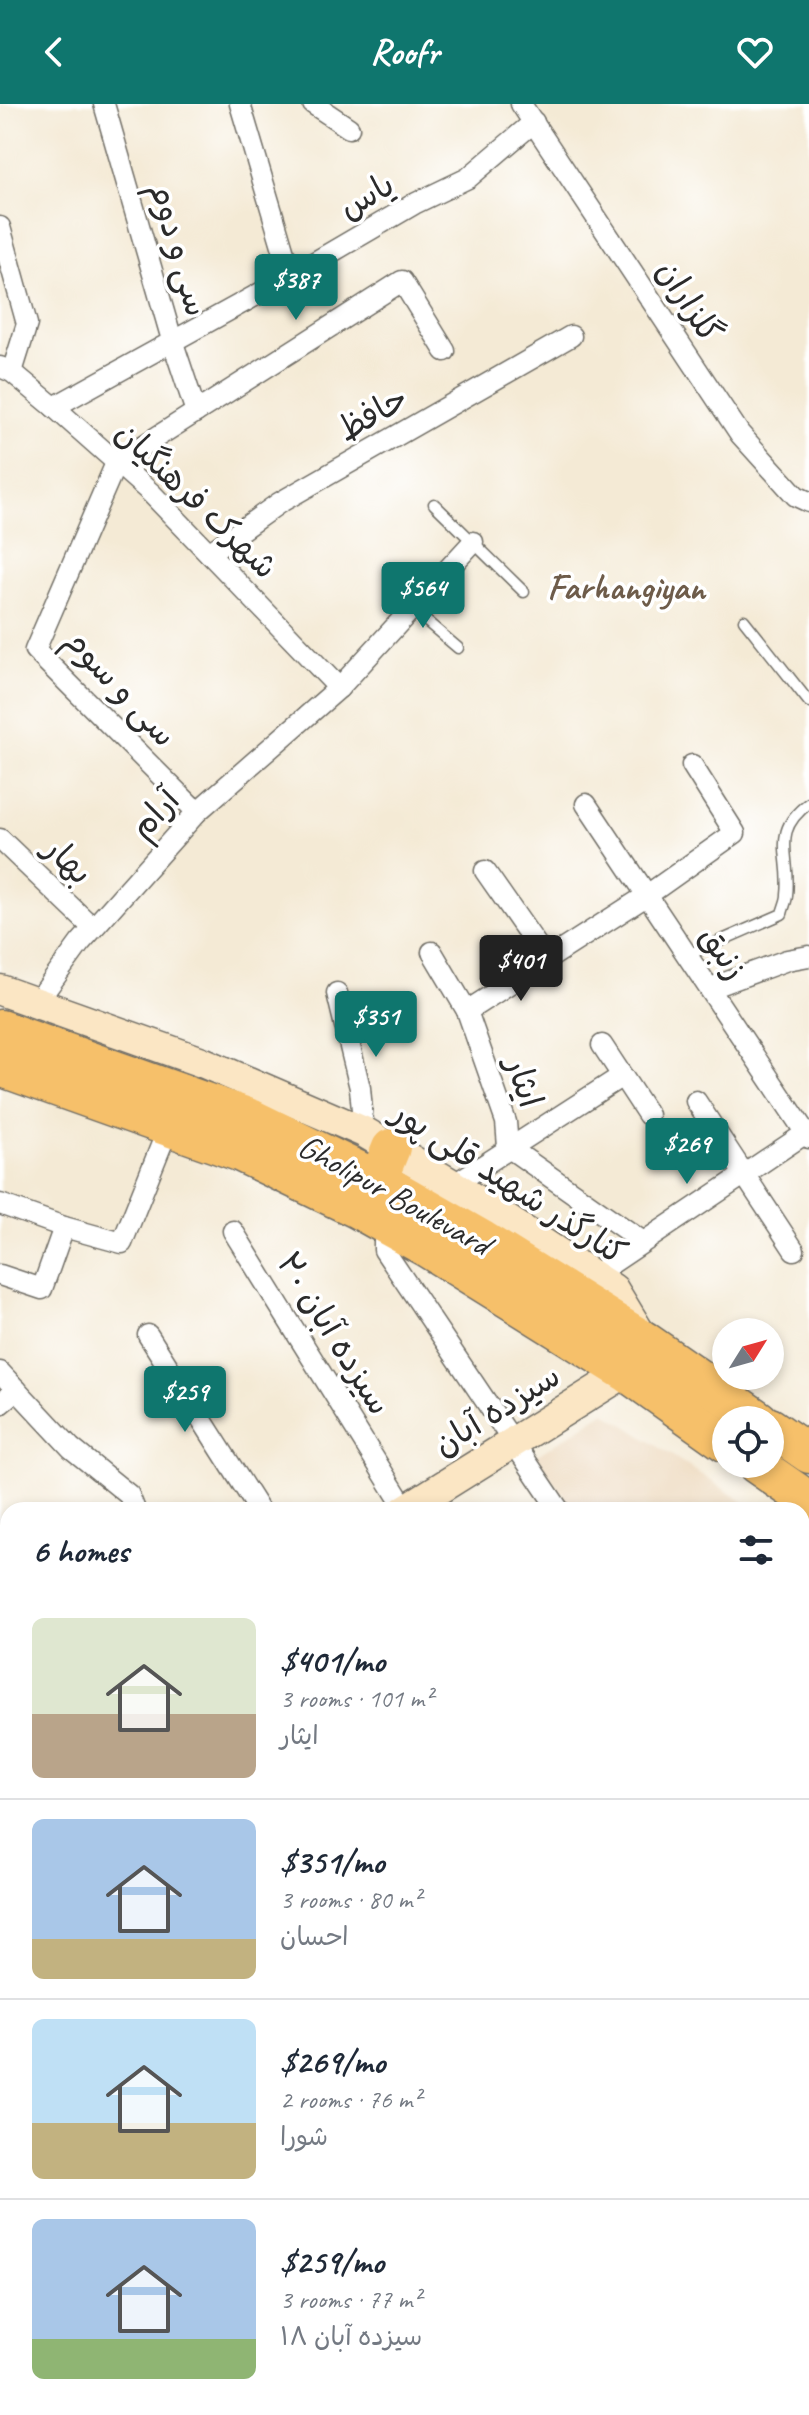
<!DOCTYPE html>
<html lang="en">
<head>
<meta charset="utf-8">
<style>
	:root { --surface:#fff; --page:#f6f6f7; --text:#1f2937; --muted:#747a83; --line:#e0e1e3; --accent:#0f766e }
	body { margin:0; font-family:Caveat,"Playpen Sans Arabic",sans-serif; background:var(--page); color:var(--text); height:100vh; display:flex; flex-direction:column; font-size:30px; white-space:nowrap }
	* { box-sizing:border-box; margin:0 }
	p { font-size:26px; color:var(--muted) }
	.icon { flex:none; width:44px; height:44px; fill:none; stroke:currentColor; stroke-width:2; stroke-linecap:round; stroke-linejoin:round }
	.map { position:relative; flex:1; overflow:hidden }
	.drawer { position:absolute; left:0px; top:1398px; width:810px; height:914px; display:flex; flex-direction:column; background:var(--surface); border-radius:24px 24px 0 0; box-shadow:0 4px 12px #0003 }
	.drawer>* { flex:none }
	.needle { width:52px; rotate:53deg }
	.tools { position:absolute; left:712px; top:1214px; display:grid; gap:16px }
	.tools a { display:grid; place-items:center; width:72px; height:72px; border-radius:50%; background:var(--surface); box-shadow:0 4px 12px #0003; font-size:40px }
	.price { position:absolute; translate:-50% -68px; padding:0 18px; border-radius:8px; background:var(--accent); color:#fff; font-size:26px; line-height:52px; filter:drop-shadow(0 2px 4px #0008) }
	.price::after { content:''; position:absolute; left:50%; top:48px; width:24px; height:18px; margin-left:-12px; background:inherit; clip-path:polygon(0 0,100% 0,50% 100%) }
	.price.active { background:#222; color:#fff }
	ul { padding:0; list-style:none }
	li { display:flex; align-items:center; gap:24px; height:200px; padding:0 32px }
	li+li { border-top:2px solid var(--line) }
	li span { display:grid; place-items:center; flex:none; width:224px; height:160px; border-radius:12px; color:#555 }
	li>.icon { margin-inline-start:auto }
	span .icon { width:96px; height:96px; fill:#fffc; stroke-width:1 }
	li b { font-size:34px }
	h2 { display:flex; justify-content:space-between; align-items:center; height:96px; padding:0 32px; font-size:34px }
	header { display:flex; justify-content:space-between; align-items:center; height:104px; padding:0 32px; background:var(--accent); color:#fff; font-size:36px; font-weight:700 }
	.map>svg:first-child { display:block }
</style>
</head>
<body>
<header><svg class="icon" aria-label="back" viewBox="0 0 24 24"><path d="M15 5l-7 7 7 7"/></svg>Roofr<svg class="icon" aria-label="heart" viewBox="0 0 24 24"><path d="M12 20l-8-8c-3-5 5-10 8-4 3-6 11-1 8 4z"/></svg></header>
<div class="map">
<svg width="809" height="2311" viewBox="0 0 809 2311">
	<rect width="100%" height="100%" fill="#fff"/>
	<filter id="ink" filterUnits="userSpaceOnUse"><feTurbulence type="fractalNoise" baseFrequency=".0125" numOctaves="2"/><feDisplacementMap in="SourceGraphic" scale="16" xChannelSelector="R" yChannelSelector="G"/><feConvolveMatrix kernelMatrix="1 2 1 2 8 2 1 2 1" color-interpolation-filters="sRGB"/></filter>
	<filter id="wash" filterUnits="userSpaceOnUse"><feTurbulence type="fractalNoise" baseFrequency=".006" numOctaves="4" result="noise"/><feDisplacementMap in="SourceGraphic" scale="32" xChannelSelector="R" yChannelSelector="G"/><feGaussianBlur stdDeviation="1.8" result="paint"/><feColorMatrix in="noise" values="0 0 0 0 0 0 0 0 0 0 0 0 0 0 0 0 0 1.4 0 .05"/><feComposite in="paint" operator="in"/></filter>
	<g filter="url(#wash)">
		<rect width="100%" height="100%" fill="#f4ead5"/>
		<polygon fill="#ecd7ba" points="605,1308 754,1405 573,1406 536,1352"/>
	</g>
	<g filter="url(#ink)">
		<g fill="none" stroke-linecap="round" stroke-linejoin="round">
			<g stroke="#716e66" stroke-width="13">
				<g id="lane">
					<polyline points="434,400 524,488"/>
					<polyline points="412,505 458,544"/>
					<polyline points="744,516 809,598"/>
					<path d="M688,851L782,810C783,804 787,797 787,791C792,751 769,729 809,699"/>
				</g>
			</g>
			<g stroke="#716e66" stroke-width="23">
				<g id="street">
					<polyline points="104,0 172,236 196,308"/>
					<polyline points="240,0 291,172"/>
					<polyline points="313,0 349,24"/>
					<polyline points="521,0 740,330 796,392 809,398"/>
					<polyline points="0,123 27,220 12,268"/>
					<polyline points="0,263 12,268 54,303 151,389 339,584"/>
					<polyline points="54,303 291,172 414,100 468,74 534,18"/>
					<polyline points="209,449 279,399 571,232"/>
					<polyline points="586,700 809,1034"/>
					<polyline points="197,708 35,546 116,359 402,177 445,247"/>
					<polyline points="0,735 93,824"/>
					<polyline points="485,767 547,856"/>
					<polyline points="432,848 467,907"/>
					<polyline points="711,884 787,856 809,852"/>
					<polyline points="337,889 360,984 364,1028"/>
					<polyline points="37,898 80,839 197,708 339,584 473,438"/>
					<polyline points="602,941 648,1011"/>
					<polyline points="696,997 794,1146"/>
					<polyline points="453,1081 622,972"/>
					<polyline points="0,1100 64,1123 122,1139 169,1022"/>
					<polyline points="384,1120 384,1146 559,1406"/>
					<polyline points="233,1127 406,1406"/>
					<polyline points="643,1138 508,1043 506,1018 467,907 646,792 735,729 692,661"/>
					<polyline points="0,1171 42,1185 64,1123"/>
					<polyline points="593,1172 806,1029"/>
					<polyline points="148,1231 259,1406"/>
					<polyline points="0,1268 71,1344 129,1391 135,1406"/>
					<polyline points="0,1300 17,1286"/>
					<polyline points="0,1460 8,1473"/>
					<polyline points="802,1498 809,1508"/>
					<polyline points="802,1771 809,1781"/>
					<polyline points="0,1789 8,1798"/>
					<polyline points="0,2078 8,2074"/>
					<polyline points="0,2276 8,2297"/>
					<polyline points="802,2302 809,2309"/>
					<polyline points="296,2304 299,2311"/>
					<polyline points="427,2304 428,2311"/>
					<polyline points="583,2304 586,2311"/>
				</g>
			</g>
			<g stroke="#716e66" stroke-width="33">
				<g id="secondary">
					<polyline points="0,886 202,958 364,1028 453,1081 613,1185 644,1236"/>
					<polyline points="405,1406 626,1268"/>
					<polyline points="802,1454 809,1450"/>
					<polyline points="0,1625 8,1621"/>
					<polyline points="802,1886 809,1882"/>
					<polyline points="0,1978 8,1975"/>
					<polyline points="802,2083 809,2089"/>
					<polyline points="802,2119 809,2125"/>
					<polyline points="0,2267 8,2264"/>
					<polyline points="135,2304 138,2311"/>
				</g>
			</g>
			<g stroke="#716e66" stroke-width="41">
				<g id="highway">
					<polyline points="0,925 253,1015 378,1076 483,1136 645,1237 759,1316"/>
					<polyline points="0,963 239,1048 357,1105 427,1144 626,1268 726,1339"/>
					<polyline points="378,1076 391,1044"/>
					<polyline points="770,1323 809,1350"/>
					<polyline points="756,1360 809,1397"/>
				</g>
			</g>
			<use href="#lane" stroke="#fff" stroke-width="10"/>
			<use href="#street" stroke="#fff" stroke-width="20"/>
			<use href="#secondary" stroke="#fbe6c4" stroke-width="30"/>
			<use href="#highway" stroke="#f6c06b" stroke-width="38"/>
		</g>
	</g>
	<g text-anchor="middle" stroke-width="7" stroke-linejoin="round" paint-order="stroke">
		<g font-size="34" fill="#2b2b2b" stroke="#fff">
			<text transform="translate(366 91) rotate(-30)" y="12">یاس</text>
			<text transform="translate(180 145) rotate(74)" y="12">سی و دوم</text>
			<text transform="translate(690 197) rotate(57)" y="12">گلزاران</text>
			<text transform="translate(372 309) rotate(-30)" y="12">حافظ</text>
			<text transform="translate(197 395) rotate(44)" y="12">شهرک فرهنگیان</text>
			<text transform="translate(121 583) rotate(47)" y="12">سی و سوم</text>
			<text transform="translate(154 709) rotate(-47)" y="12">آرام</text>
			<text transform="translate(69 756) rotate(44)" y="12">بهار</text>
			<text transform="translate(724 848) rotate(55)" y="12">زنبق</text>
			<text transform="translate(525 978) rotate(72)" y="12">ایثار</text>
			<text transform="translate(510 1078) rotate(33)" y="12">کنارگذر شهید قلی پور</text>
			<text transform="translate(395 1090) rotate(29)" y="12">Gholipur Boulevard</text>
			<text transform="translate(335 1229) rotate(58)" y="12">سیزده آبان ۲۰</text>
			<text transform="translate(496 1305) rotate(-32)" y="12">سیزده آبان</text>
		</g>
		<g font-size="36" font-weight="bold" fill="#6e5c4a" stroke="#fff">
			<text x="626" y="495">Farhangiyan</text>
		</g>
	</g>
</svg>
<div class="tools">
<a><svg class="needle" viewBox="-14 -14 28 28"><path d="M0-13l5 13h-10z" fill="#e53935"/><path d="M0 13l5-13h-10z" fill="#747a83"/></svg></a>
<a><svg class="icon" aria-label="locate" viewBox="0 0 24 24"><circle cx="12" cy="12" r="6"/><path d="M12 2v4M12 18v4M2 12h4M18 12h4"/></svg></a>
</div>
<b class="price" style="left:296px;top:218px">$387</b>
<b class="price" style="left:423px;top:526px">$564</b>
<b class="price active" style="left:521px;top:899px">$401</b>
<b class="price" style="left:376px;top:955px">$351</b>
<b class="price" style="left:687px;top:1082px">$269</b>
<b class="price" style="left:185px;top:1330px">$259</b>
<section class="drawer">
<h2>6 homes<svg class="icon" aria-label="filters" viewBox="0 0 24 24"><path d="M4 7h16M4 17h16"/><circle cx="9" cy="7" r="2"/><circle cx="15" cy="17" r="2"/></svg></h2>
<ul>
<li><span style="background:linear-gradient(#dfe7d0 60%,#b9a48a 0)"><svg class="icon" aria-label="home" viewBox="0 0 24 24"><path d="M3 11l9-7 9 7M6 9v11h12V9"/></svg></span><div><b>$401/mo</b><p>3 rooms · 101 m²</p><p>ایثار</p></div></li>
<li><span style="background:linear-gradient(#a9c7e8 75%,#c2b280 0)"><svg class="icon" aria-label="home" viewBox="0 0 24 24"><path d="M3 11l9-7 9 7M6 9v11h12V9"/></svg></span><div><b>$351/mo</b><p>3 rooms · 80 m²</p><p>احسان</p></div></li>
<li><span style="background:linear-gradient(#bfe0f5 65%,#c2b280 0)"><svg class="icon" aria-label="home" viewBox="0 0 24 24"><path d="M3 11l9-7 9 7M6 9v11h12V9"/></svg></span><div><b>$269/mo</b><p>2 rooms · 76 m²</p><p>شورا</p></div></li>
<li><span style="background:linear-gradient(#a9c7e8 75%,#8fb573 0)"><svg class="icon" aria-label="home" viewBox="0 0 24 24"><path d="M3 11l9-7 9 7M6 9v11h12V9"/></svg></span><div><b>$259/mo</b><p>3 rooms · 77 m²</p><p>سیزده آبان ۱۸</p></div></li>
</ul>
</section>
</div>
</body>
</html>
